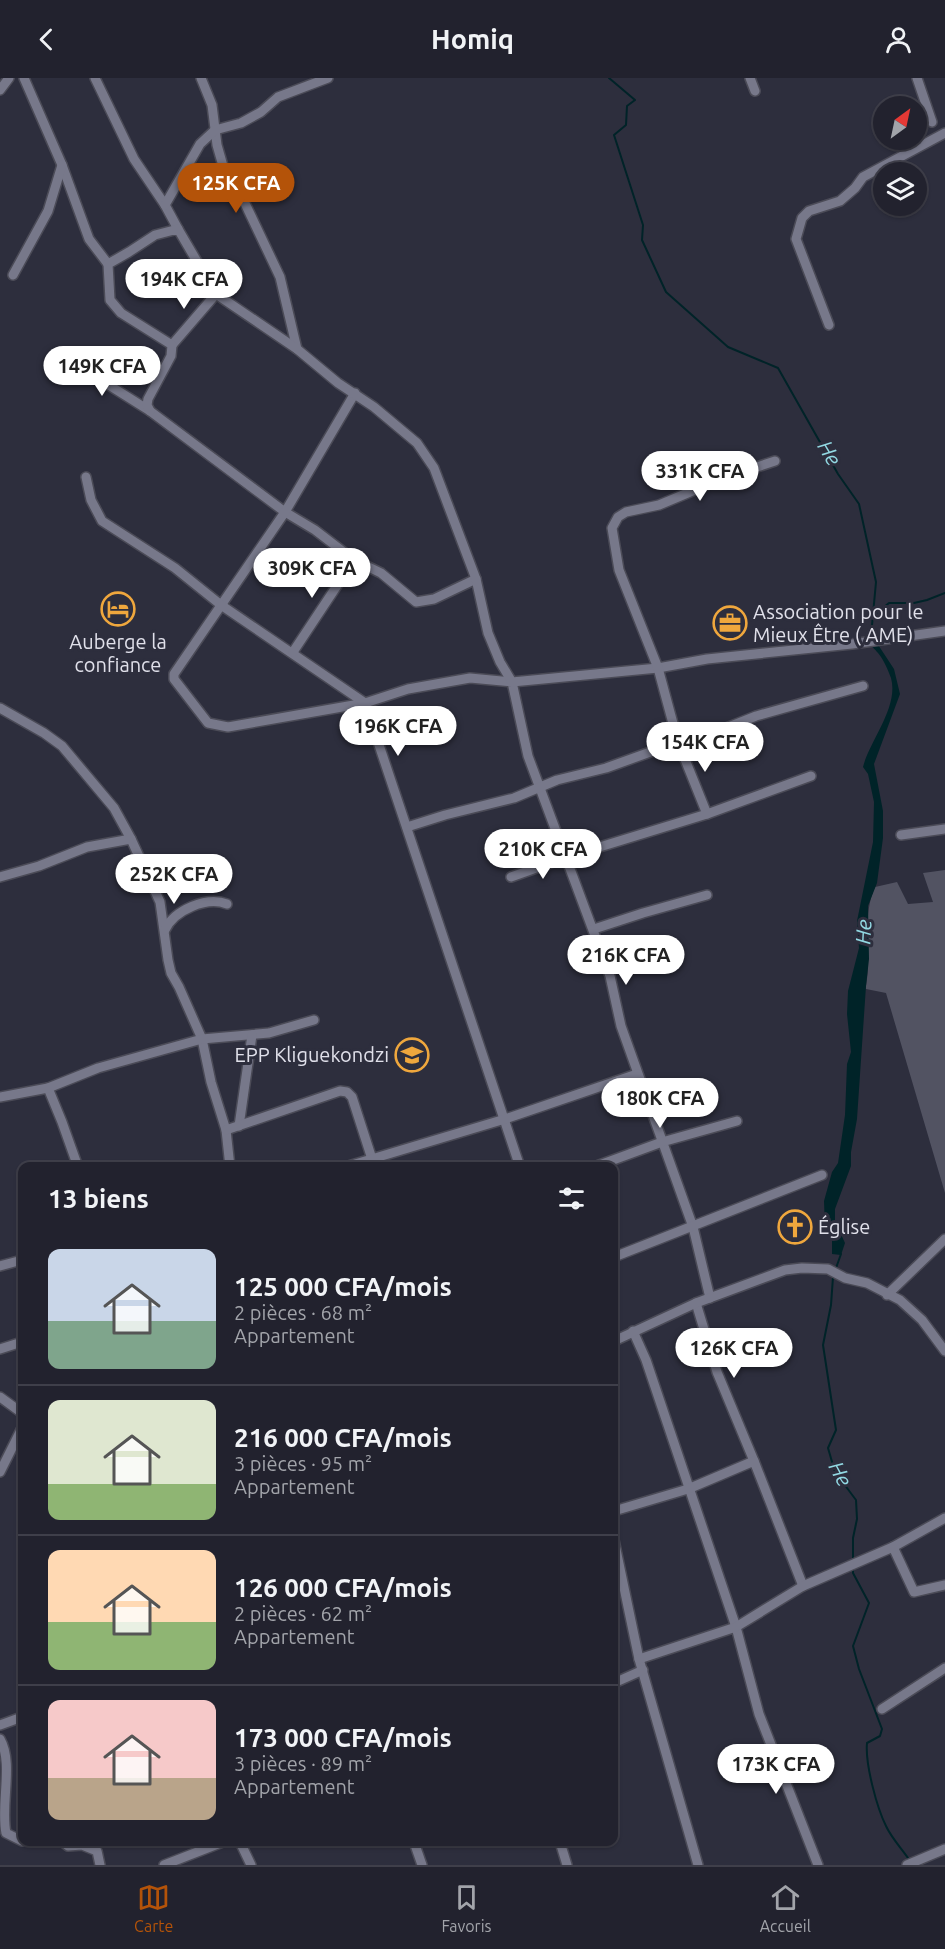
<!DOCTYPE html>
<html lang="fr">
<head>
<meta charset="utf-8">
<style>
	:root { --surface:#22222e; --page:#2e2f3a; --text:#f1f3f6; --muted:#a2a4aa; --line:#3f3f4a; --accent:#b45309 }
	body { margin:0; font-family:Ubuntu,sans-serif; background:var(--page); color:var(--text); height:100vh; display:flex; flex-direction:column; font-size:22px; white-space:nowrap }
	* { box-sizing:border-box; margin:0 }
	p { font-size:20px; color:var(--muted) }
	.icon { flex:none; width:33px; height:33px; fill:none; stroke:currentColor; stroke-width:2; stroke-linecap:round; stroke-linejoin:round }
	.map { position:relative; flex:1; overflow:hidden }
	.sheet { position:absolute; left:18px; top:1084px; width:600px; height:684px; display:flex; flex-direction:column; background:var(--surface); border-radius:12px; box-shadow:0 2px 4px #0004,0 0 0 2px var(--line) }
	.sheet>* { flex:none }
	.needle { width:39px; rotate:33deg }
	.controls { position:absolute; left:873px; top:18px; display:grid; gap:12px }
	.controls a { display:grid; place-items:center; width:54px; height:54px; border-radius:50%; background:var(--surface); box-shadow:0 2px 4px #0004,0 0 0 2px var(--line); font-size:30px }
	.price { position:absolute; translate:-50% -51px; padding:0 14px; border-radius:21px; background:#fff; color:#222; font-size:20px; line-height:39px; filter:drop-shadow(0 2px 3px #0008) }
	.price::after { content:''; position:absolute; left:50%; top:36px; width:18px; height:14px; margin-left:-9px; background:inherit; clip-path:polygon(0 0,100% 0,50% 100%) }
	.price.on { background:var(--accent); color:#fff }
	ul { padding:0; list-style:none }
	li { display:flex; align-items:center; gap:18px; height:150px; padding:0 30px }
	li+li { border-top:2px solid var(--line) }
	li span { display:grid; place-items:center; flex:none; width:168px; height:120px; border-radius:12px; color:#555 }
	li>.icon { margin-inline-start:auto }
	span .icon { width:72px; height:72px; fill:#fffc; stroke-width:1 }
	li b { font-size:26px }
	h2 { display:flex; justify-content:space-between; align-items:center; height:72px; padding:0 30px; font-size:26px }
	header { display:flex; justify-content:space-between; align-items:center; height:78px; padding:0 30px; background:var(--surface); font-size:27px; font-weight:700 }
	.tabs { display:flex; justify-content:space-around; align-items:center; height:84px; border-top:2px solid var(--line); background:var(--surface); font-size:16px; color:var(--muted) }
	.tabs a { display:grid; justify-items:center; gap:3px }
	.tabs .on { color:var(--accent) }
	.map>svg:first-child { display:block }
</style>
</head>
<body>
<header><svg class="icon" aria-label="back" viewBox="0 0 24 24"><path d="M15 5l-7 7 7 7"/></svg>Homiq<svg class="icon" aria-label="person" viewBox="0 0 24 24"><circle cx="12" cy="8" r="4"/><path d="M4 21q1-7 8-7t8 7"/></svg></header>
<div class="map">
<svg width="945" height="1787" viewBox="0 0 945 1787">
	<rect width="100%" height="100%" fill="#2d2e3d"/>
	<path fill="#525362" d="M945,792V1115L886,915L866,911V908C872,875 861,840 875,809L897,804L908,826L933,824L923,795Z"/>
	<path fill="#002328" d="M866,556H871L894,591L900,616L874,686L883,733V760L877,805L868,828L869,881L866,908L857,1041L851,1074V1088L835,1131V1143L845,1165L841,1177L832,1176V1156L825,1151L824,1123L832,1094L838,1085L845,1037L847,986L851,974L847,936L848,913L859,870L857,843L873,764L874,724L868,696L863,689C870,662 899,629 891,600C888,592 884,582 878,575C871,566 868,568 866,556Z"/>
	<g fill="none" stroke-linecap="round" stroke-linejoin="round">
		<g stroke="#002328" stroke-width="2">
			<polyline points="609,0 635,22 627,28 626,47 614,57 643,147 642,162 666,214 728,269 778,290 838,396 859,426 876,504 871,558"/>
			<polyline points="873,538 889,525 914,525 927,522 945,515"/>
			<polyline points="836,1190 841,1176"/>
			<polyline points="833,1199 831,1227 823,1267 836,1352 828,1370 835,1394 856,1422 857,1441 853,1460 853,1484"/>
			<path d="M853,1489V1495L869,1525L853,1568L859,1591L882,1651L880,1658L867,1665C865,1686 877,1730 886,1748C892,1761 903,1772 910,1783"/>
		</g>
		<g stroke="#4b4b57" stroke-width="12">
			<g id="minor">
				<polyline points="24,0 62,87 89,161 108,186"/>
				<polyline points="95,0 134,81 165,127 178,151"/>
				<polyline points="201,0 212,27 217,67 223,88 242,119 280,199 297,271"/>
				<polyline points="750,0 755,13"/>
				<polyline points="917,0 932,44"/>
				<polyline points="0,12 9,0"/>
				<polyline points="165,127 200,66 215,52 241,45 261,34 278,19 328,0"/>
				<polyline points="13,197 48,133 62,87"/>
				<polyline points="829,247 796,161 802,140 809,133 840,123 855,110 863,99 945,55"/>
				<polyline points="172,267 216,216"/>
				<polyline points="69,282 150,333 285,434 315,452 354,482 381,495 416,524 434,521 476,501"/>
				<polyline points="355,315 285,434 174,596 174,601 208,645 228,649 365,625 408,611 470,600 512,604 528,678 610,898 621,948 693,1149 710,1220"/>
				<polyline points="150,333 147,327 148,321 171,278 172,267 121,235 110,222 108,186 129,174 155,157 178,151 216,216 297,271 338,305 374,329 417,365 434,390 476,501 488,555 500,584 512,604 658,590 707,581 852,566 945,553"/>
				<polyline points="86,399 91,422 102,443 175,490 221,527 365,625 520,1089"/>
				<polyline points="293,574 354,482"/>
				<polyline points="0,630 44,655 62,668 114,730 131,761 160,824 168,882 171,895 179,909 202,961 211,1004 226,1052 230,1089"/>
				<polyline points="707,736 678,664 716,654 756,638 863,608"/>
				<polyline points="407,749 445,737 514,720 557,702 606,690 678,664 658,590 619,492 612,450 618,439 626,434 659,427 721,401 775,383"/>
				<polyline points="901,757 945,751"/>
				<polyline points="0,799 39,788 87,769 131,761"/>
				<polyline points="511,799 567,779 707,736 811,698"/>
				<polyline points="594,851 643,835 707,817"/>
				<path d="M165,852C174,832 207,818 227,826"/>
				<polyline points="48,1010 62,1044 78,1089"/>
				<polyline points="0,1019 48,1010 98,990 202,961 269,955 314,942"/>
				<polyline points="239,1048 252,957"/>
				<polyline points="226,1052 340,1013 347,1014 352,1019 372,1081"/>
				<polyline points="345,1089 505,1041 637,996"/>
				<polyline points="594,1089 662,1064 737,1043"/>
				<polyline points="614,1179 822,1097"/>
				<polyline points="0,1188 22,1182"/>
				<polyline points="887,1217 945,1161"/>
				<polyline points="696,1225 717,1294 754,1383"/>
				<polyline points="633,1253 646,1282 736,1549 759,1636 818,1787"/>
				<polyline points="614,1263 696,1225 785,1192 802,1190 828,1191 845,1200 867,1205 900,1222 922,1242 945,1273"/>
				<polyline points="0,1271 22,1264"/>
				<polyline points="0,1319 22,1335"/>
				<polyline points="0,1394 22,1350"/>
				<polyline points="614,1433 688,1411 754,1383 803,1508"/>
				<polyline points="614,1462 639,1581 698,1787"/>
				<polyline points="893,1469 914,1514 945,1507"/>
				<polyline points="639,1581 736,1549 803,1508 893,1469 945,1440"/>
				<polyline points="614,1605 643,1592"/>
				<polyline points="882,1631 945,1590"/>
				<polyline points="0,1647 22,1639"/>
				<path d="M0,1661C14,1685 0,1727 6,1755L22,1763"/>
				<polyline points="63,1764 68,1768 82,1767 97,1773 100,1787"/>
				<polyline points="240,1764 251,1787"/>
				<polyline points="414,1764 422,1787"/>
				<polyline points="560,1764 567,1787"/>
				<polyline points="164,1787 223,1764"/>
				<polyline points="907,1787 945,1771"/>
			</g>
		</g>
		<use href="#minor" stroke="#77788a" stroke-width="9"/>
	</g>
	<defs>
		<g id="hotel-ring" transform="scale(1.725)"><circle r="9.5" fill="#2d2e3d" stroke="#efa73d" stroke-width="1.5"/><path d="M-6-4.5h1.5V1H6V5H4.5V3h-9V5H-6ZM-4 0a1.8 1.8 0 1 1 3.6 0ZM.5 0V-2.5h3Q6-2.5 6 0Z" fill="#efa73d"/></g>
		<g id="office-ring" transform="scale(1.725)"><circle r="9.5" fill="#2d2e3d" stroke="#efa73d" stroke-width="1.5"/><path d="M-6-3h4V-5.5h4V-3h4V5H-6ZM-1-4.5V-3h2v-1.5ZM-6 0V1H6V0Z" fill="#efa73d"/></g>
		<g id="school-ring" transform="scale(1.725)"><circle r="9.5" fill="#2d2e3d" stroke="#efa73d" stroke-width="1.5"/><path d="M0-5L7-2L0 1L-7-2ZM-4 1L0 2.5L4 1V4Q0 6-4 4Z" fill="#efa73d"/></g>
		<g id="church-ring" transform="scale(1.725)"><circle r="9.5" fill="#2d2e3d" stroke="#efa73d" stroke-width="1.5"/><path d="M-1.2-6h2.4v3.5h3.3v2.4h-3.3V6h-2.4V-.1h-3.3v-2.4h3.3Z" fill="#efa73d"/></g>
	</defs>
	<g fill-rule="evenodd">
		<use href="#hotel-ring" x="118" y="531"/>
		<use href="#office-ring" x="730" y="545"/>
		<use href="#school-ring" x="412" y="977"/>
		<use href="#church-ring" x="795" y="1149"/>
	</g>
	<g text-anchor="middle" stroke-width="6" stroke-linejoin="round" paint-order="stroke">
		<g font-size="20" fill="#e0e0ea" stroke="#2d2e3d" text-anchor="start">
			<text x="753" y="541">Association pour le<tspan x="753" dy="23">Mieux Être ( AME)</tspan></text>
			<text x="118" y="571" text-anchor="middle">Auberge la<tspan x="118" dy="23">confiance</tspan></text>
			<text x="389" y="984" text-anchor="end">EPP Kliguekondzi</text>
			<text x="818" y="1156">Église</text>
		</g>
		<g font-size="21" font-style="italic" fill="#92d9e3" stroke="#2d2e3d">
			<text transform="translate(829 375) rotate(59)" y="7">He</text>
			<text transform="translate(864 854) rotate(-87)" y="7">He</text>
			<text transform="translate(840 1396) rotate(62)" y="7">He</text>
		</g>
	</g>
</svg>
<div class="controls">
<a><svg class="needle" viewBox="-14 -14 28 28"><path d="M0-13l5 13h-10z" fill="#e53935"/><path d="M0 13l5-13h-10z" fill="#a2a4aa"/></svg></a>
<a><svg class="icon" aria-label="layers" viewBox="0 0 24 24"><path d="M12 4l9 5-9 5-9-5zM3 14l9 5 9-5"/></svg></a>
</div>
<b class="price on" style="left:236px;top:136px">125K CFA</b>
<b class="price" style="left:184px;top:232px">194K CFA</b>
<b class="price" style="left:102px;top:319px">149K CFA</b>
<b class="price" style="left:700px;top:424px">331K CFA</b>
<b class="price" style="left:312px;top:521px">309K CFA</b>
<b class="price" style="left:398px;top:679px">196K CFA</b>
<b class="price" style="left:705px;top:695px">154K CFA</b>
<b class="price" style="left:543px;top:802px">210K CFA</b>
<b class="price" style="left:174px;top:827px">252K CFA</b>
<b class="price" style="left:626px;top:908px">216K CFA</b>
<b class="price" style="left:660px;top:1051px">180K CFA</b>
<b class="price" style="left:734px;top:1301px">126K CFA</b>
<b class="price" style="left:776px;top:1717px">173K CFA</b>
<section class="sheet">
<h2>13 biens<svg class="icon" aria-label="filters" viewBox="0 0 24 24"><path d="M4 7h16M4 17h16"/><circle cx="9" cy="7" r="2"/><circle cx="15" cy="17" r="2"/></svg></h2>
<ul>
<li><span style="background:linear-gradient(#c9d6e8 60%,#7fa58c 0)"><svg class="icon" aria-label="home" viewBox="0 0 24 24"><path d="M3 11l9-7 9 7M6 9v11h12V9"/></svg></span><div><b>125 000 CFA/mois</b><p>2 pièces · 68 m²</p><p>Appartement</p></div></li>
<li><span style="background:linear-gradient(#dfe7d0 70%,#8fb573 0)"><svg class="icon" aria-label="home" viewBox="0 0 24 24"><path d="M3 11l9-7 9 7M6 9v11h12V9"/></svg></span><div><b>216 000 CFA/mois</b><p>3 pièces · 95 m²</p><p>Appartement</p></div></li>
<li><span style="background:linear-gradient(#ffd9b3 60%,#8fb573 0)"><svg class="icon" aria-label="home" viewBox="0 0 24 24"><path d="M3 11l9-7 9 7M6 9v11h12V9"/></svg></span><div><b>126 000 CFA/mois</b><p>2 pièces · 62 m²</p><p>Appartement</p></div></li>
<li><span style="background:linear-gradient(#f6c9c9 65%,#b9a48a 0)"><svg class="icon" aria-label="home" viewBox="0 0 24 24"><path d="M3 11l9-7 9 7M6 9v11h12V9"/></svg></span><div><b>173 000 CFA/mois</b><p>3 pièces · 89 m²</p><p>Appartement</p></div></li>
</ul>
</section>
</div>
<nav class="tabs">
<a class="on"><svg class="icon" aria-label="map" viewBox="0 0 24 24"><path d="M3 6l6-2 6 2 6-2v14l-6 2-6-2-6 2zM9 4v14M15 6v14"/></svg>Carte</a>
<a><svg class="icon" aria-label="saved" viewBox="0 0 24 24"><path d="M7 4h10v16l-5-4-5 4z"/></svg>Favoris</a>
<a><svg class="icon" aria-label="home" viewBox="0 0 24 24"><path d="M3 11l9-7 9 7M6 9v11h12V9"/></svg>Accueil</a>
</nav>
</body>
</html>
